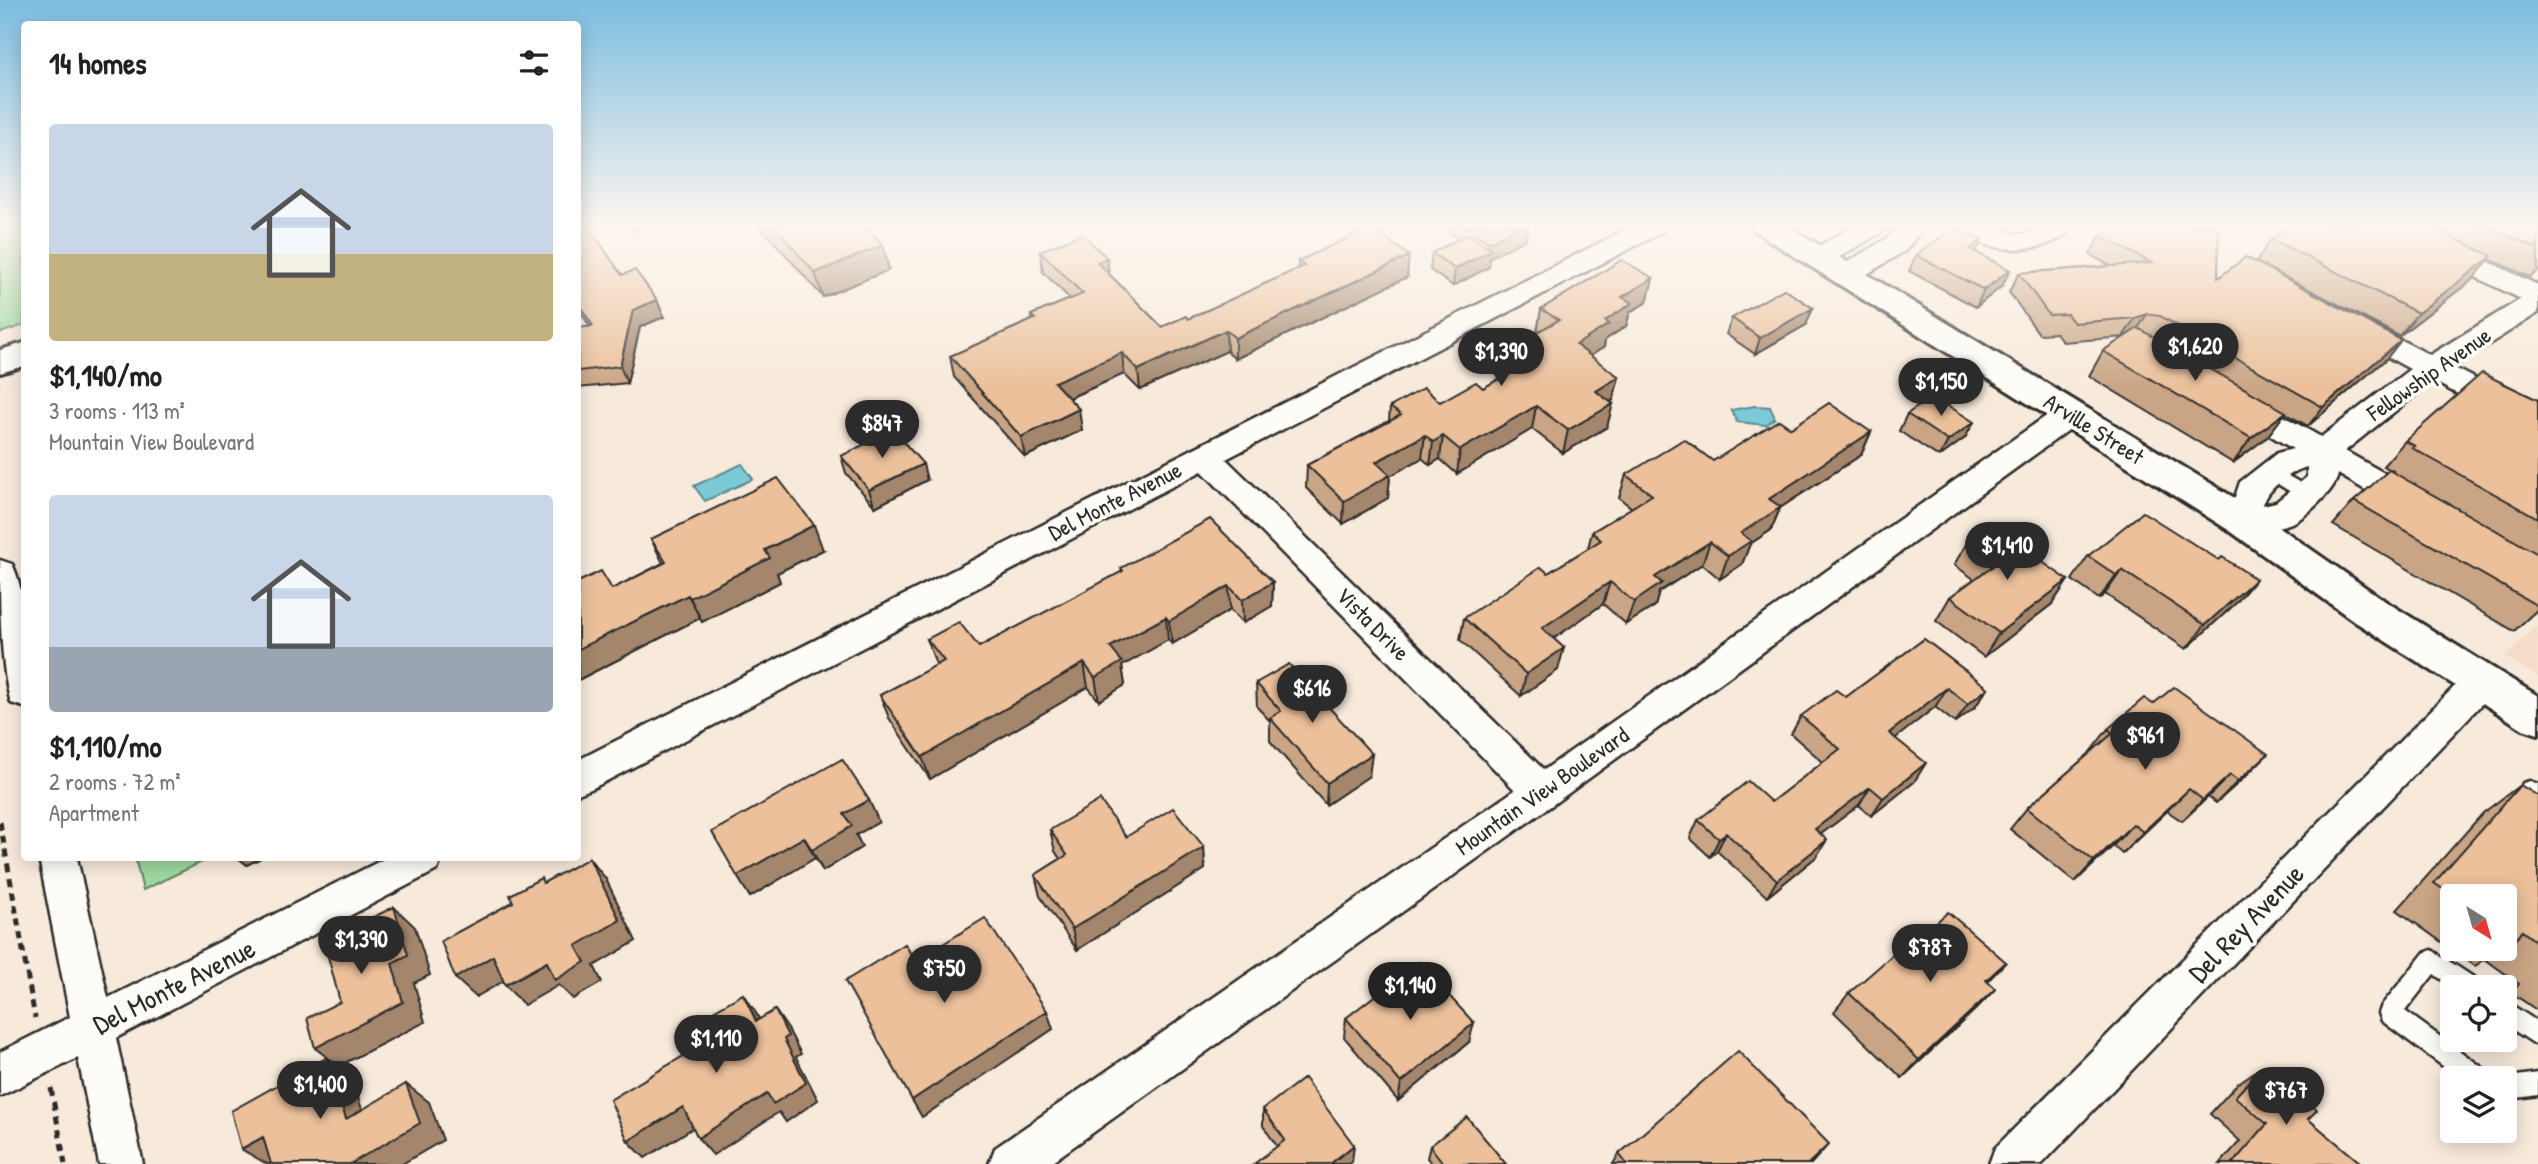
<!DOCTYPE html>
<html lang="en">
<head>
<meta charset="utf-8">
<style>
	:root { --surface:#fff; --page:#f6f6f6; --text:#222; --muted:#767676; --accent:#2b2b2b }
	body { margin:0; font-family:"Patrick Hand",sans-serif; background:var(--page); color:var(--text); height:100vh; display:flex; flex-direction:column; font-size:26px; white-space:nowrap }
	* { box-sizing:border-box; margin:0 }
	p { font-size:23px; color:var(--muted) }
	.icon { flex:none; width:38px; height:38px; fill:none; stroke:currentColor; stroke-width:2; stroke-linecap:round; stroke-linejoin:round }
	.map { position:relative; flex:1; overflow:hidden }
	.details { position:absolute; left:21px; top:21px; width:560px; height:840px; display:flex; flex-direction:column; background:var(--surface); border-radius:7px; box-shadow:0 4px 18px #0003 }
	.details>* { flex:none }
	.needle { width:46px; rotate:143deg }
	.buttons { position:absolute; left:2440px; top:884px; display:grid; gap:14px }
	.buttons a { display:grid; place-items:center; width:77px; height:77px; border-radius:7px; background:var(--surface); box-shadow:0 4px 18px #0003; font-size:35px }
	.price { position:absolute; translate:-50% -60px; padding:0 16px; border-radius:24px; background:var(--accent); color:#fff; font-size:23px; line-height:46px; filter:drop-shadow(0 2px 4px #0008) }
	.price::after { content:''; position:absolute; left:50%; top:42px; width:21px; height:16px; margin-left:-10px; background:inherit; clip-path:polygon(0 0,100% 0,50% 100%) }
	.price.on { background:#222; color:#fff }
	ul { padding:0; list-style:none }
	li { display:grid; align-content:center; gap:14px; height:371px; padding:0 28px }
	li span { display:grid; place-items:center; height:217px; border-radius:7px; color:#555 }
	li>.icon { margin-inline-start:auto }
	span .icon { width:126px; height:126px; fill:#fffc; stroke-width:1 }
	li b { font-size:30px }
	h2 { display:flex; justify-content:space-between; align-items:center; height:84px; padding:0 28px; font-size:30px }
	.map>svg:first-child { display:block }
</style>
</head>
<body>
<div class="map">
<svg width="2538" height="1164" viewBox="0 0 2538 1164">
	<rect width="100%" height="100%" fill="#f8eadb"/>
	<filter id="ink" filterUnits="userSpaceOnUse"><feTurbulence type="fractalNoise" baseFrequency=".0143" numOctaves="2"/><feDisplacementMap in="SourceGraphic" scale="14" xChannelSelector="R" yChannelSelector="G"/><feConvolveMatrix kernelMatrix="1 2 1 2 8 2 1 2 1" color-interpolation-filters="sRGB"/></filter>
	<g filter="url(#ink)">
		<polygon fill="#f4ddc8" points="2538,624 2538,677 2505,657"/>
		<g fill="#9ed9a0" stroke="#648266" stroke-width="2">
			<polygon points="0,226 24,226 24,325 0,333"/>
			<polygon points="135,858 208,858 208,859 143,890"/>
		</g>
		<g fill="#7bcad7" stroke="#5b8a92" stroke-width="2">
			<polygon points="1755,406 1770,407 1775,418 1766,425 1737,422 1731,410"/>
			<polygon points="742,464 753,479 705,501 694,486"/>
		</g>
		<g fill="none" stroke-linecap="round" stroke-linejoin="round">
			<g stroke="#2b2b2b" stroke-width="5">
				<g id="lane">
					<polygon points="2272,467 2313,490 2315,494 2313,498 2301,498 2266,477 2264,473"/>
					<polygon points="2530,781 2538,784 2538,803 2523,795 2520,789 2523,783"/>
					<polygon points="2432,950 2478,980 2481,987 2452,987 2434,974 2405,1011 2486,1070 2489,1078 2459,1078 2382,1021 2379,1013 2382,1005 2424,953"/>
					<polygon points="2504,1000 2538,1022 2538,1046 2504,1024"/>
					<polygon points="2538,1073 2538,1095 2504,1100 2503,1078"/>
				</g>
			</g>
			<g stroke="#2b2b2b" stroke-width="5">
				<g id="street">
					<polygon points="1633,226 1666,226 1662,232 1226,459 1544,770 2059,407 2070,404 2081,407 2085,414 2081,421 1555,803 1049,1164 989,1164 995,1148 1515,790 1202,471 591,789 578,794 578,760"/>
					<polygon points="1854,226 1886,226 1882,232 1827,264 1818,266 1809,264 1805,258 1809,252"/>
					<polygon points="1898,226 1924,226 1906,250 1856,281 1846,283 1836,281 1832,275 1836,269 1888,238"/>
					<path d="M1957,226H1991L2016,234H2027L2043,226H2074C2052,257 1977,256 1957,226Z"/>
					<path d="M2378,226H2412L2538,285V313L2453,367L2538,411V434L2527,431L2433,381L2345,451L2425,496L2430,504L2425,512L2414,516L2403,512L2338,474C2337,488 2310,512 2298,520C2284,528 2246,534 2232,529L2227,521L2240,482L2277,453L2293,449L2226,409L2221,402L2226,395L2236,392L2246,395L2321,437L2410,369L2344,333L2340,327L2344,321L2354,318L2364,321L2430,355L2521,299L2382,232ZM2307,467V477L2276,502L2263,505C2267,489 2291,471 2307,467Z"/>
					<path d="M0,560L12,564C29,596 27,671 24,707L11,703C0,665 0,603 0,560Z"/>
					<polygon points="2482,667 2494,671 2500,681 2494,691 2042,1164 1989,1164 1995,1148 2470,671"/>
					<polygon points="39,858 77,858 108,998 386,858 442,858 437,870 116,1038 143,1164 99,1164 78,1058 0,1096 0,1052 70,1017"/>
				</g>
			</g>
			<g stroke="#2b2b2b" stroke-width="6">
				<g id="secondary">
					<polygon points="1752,226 1788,226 2256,511 2385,601 2538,696 2538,734 2523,729 2357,623 2230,531 1756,232"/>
					<polygon points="24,343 24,366 0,373 0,350"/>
				</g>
			</g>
			<g stroke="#2b2b2b" stroke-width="5" stroke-dasharray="8 6" stroke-linecap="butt">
				<polyline points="0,822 35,1018"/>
				<polyline points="51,1088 65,1164"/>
			</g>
			<use href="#lane" fill="#fdfcf7" fill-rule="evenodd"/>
			<use href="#street" fill="#fdfcf7" fill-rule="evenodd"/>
			<use href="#secondary" fill="#fdfcf7" fill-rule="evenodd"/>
		</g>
		<g fill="#caa585" stroke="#2b2b2b" stroke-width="2" fill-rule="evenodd">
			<polygon points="760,226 865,226 883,245 889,270 823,297"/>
			<polygon points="1450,226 1528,226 1526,239 1490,257 1489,267 1453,286 1430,270 1432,253 1458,239 1449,233"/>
			<polygon points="2290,226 2538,226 2538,271 2530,277 2489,259 2473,279 2399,336 2256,262 2271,239"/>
			<polygon points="578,228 664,317 640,327 627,383 578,388 578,328 590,327 578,307"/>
			<polygon points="2100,236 2218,278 2401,340 2386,359 2308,426 2285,413 2267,437 2233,463 2089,376 2103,351 2125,337 2063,342 2056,333 2039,334 2009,292 2019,273 2111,266 2090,255"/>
			<polygon points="1040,251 1107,258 1109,274 1162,327 1188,319 1298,269 1298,261 1407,277 1235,359 1227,351 1140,390 1124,374 1069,398 1082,430 1025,457 954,377 950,356 1032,320 1031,315 1070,299 1043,272"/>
			<polygon points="1916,255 2002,286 1976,307 1909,271"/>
			<polygon points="1653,278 1647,302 1630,312 1626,326 1605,340 1604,347 1590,356 1619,377 1613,400 1611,402 1607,427 1563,453 1532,429 1457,474 1440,459 1430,465 1422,458 1390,476 1388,498 1343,524 1306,488 1307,465 1389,421 1390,407 1440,402 1483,388 1518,368 1515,366 1519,342 1537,332 1541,309"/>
			<polygon points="1732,318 1806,325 1755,354 1726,334"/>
			<polygon points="2538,400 2538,609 2514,631 2333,525 2354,501 2393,471 2383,466 2405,441"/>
			<polygon points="1907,414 1965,438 1939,457 1899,431"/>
			<polygon points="1791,428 1871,432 1861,455 1780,508 1771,530 1750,544 1742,564 1720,579 1702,564 1659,592 1655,606 1626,624 1603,604 1553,639 1558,670 1521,696 1460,640 1464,618 1548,573 1588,548 1592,532 1632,508 1619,498 1626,475 1713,461"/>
			<polygon points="841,456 927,480 875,507 846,473"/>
			<polygon points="651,539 823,550 777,573 780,582 702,622 700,618 578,680 612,589 663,563"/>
			<polygon points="1968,541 2068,580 2052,604 1984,657 1936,621 1950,597 1974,579 1954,565"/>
			<polygon points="2088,556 2219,560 2236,603 2186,649 2105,594 2099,599 2072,580"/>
			<polygon points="1121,568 1273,582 1272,606 1243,623 1230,610 1172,644 1168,640 1122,666 1125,685 1099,701 1088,687 930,779 889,718 880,695 937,665 935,662 927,639 979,647 1122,572"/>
			<polygon points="1924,639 1988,688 1975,707 1955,723 1935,707 1895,738 1914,782 1871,816 1859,805 1821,834 1816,857 1767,897 1717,851 1710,857 1690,838 1698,820 1771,802 1823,762 1791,734 1801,716 1846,697"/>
			<polygon points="1256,683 1369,776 1326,805 1270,741 1270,721 1257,707"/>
			<polygon points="2108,729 2246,776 2216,803 2208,797 2182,821 2167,811 2122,854 2113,846 2075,882 2010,829 2027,808 2091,752 2090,752"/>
			<path d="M2520,785L2538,796V1011L2512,993L2519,984L2485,959L2475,966L2397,910L2483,813ZM2452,896H2504V948H2452Z"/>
			<polygon points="879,822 856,835 862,847 823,871 815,858 750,897 712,832"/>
			<polygon points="1050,830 1126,837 1204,847 1205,869 1077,950 1040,896 1035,875 1060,859 1055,851"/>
			<polygon points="1987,982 1995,989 1977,1008 1902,1078 1834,1012 1849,993"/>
			<polygon points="1346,1018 1469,1042 1398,1101 1344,1037"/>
			<polygon points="2263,1066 2308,1119 2362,1164 2220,1164 2240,1141 2210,1114 2237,1084"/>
			<polygon points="1263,1109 1352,1162 1277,1146 1263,1126"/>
			<polygon points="1430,1146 1506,1164 1432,1164 1427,1158"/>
			<polygon points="1619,1154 1811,1164 1613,1164"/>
		</g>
		<g fill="#a4866c" stroke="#2b2b2b" stroke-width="2">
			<polygon points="629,226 646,226 631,232"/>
			<polygon points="1521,226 1528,226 1526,239 1490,257 1489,267 1453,286 1455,269 1488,252 1489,242"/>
			<polygon points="1982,240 1974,257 1970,249"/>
			<polygon points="883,245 889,270 823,297 815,273"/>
			<polygon points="1409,256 1407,277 1235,359 1235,338"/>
			<polygon points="2492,256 2473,279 2399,336 2418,313"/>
			<polygon points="1107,258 1109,279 1097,262"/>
			<polygon points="2010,270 2002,286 1976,307 1984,290"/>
			<polygon points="1653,278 1647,302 1630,312 1626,326 1605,340 1604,347 1571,369 1576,345 1622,297"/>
			<polygon points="657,300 664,317 640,327 627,383 620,366 633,310"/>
			<polygon points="1813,308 1806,325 1755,354 1760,338"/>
			<polygon points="2147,314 2135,333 2123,337 2135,318"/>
			<polygon points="1226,330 1227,351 1140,390 1138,370"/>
			<polygon points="2401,340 2386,359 2308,426 2323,407"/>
			<polygon points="1122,353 1124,374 1057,403 1054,382"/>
			<polygon points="1619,377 1613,400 1590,414 1596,391"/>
			<polygon points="1613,404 1607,427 1563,453 1568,430"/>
			<polygon points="1536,406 1532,429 1457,474 1460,450"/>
			<polygon points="1079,409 1082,430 1025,457 1021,437"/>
			<polygon points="2286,412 2267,437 2233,463 2251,438"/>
			<polygon points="1974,422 1965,438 1939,457 1948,441"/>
			<polygon points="1871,432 1861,455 1780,508 1771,530 1750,544 1742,564 1720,579 1728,556 1741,533 1769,499"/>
			<polygon points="1425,435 1422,458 1390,476 1388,498 1343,524 1344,501 1376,462"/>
			<polygon points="1443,436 1440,459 1430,465 1433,442"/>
			<polygon points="923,464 927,480 875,507 869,490"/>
			<polygon points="814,525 823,550 777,573 780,582 702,622 690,598 765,550"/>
			<polygon points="1710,542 1702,564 1659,592 1655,606 1626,624 1634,602 1655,577"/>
			<polygon points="2122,570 2105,594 2099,599 2116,575"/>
			<polygon points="2256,579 2236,603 2186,649 2205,625"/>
			<polygon points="2068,580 2052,604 1984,657 1999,633"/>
			<polygon points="1273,582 1272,606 1243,623 1242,600"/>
			<polygon points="1610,582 1603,604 1536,651 1542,628"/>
			<polygon points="1229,586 1230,610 1172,644 1169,621"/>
			<polygon points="688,595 700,618 578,680 578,649"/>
			<polygon points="1166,617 1168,640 1122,666 1125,685 1099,701 1095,678 1110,647"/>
			<polygon points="1564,648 1558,670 1521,696 1526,674"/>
			<polygon points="1084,663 1088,687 930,779 922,757"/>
			<polygon points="1947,688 1935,707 1878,752 1889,733"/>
			<polygon points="1988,688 1975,707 1955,723 1968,704"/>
			<polygon points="1372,754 1369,776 1326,805 1327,783"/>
			<polygon points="2268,754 2246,776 2216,803 2238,781"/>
			<polygon points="1926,763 1914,782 1871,816 1883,798"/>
			<polygon points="2230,775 2208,797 2182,821 2203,800"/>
			<polygon points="1870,787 1859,805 1804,847 1815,829"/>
			<polygon points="2189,789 2167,811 2122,854 2143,832"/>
			<polygon points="869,800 879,822 856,835 862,847 823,871 812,850 844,814"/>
			<polygon points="2133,824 2113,846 2075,882 2094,861"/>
			<polygon points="1726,833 1717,851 1710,857 1719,839"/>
			<polygon points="804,837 815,858 750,897 737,876"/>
			<polygon points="1827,840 1816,857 1767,897 1777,880"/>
			<polygon points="1204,847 1205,869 1077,950 1072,929"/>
			<polygon points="238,858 261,858 247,865"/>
			<polygon points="589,858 606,879 636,941 594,966 602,982 573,999 559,985 524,1005 505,985 576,946"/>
			<polygon points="394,907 415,927 430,975 414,983 425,1022 339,1066 315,1048 392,963"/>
			<polygon points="493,956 512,976 476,997 455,978"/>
			<polygon points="2006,962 1987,982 1986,980"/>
			<polygon points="1995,989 1977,1008 1902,1078 1919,1060"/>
			<polygon points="743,994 756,1013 770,1040 756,1021"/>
			<polygon points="775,1010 788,1029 801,1054 796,1057 818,1100 786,1122 779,1112 713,1155 698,1138 784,1039"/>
			<polygon points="1047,1011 1053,1029 922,1117 912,1100"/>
			<polygon points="1474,1023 1469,1042 1398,1101 1401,1083"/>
			<polygon points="326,1058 351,1076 371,1136 346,1119"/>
			<polygon points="406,1084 429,1102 443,1140 402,1164 350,1164"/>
			<polygon points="683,1107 699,1124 645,1158 628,1141"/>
			<polygon points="263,1137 272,1164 267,1164 241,1149"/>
			<polygon points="1829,1144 1811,1164 1808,1164"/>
			<polygon points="1354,1145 1352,1162 1349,1164 1330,1164"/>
		</g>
		<g fill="#ebc09b" stroke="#2b2b2b" stroke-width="2">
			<polygon points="583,226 588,226 622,275 635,270 657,300 633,310 620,366 578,371 578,328 593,326 578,303 578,228"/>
			<polygon points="774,226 865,226 883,245 815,273"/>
			<polygon points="1465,226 1521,226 1489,242"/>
			<polygon points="2115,226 2219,226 2218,278 2246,257 2401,340 2323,407 2160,316 2147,314 2135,318 2074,323 2067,314 2049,315 2019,273 2152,263 2100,236"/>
			<polygon points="2290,226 2428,226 2492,256 2418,313 2271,239"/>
			<polygon points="2486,226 2538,226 2538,249"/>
			<polygon points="1372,227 1409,256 1235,338 1226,330 1138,370 1122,353 1054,382 1079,409 1021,437 950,356 1035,319 1031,315 1083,294 1040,251 1082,234 1107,258 1097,262 1162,327 1186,316 1188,319 1304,266 1298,261"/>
			<polygon points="1955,227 1982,240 1970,249 2010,270 1984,290 1916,255"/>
			<polygon points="1468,234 1492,250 1455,269 1432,253"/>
			<polygon points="1622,260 1653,278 1622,297 1632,303 1605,321 1609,324 1576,345 1619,377 1596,391 1613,404 1568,430 1536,406 1460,450 1443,436 1433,442 1425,435 1376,462 1390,475 1344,501 1307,465 1401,415 1390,407 1424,388 1440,402 1476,382 1483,388 1539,357 1519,342 1559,320 1541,309"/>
			<polygon points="1784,289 1813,308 1760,338 1732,318"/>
			<polygon points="2138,328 2286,412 2251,438 2103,351"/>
			<polygon points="2482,373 2538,400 2538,518 2412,448 2415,446 2405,441"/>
			<polygon points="1933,396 1974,422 1948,441 1907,414"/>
			<polygon points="1829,403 1871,432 1769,499 1781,507 1741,533 1751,541 1728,556 1710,542 1655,577 1662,583 1634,602 1610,582 1542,628 1564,648 1526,674 1464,618 1541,567 1548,573 1601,540 1592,532 1652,495 1626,475 1684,439 1713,461 1779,420 1791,428"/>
			<polygon points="893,430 923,464 869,490 841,456"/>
			<polygon points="2389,470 2538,554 2538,606 2354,501"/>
			<polygon points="778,478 814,525 765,550 770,558 690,598 688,595 578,649 578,582 601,571 612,589 666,562 651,539"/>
			<polygon points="2143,512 2219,560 2222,557 2256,579 2205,625 2122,570 2116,575 2088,556"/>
			<polygon points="1210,519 1273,582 1242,600 1229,586 1169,621 1166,617 1110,647 1122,662 1095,678 1084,663 922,757 880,695 944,661 927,639 959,622 979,647 1123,571 1121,568"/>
			<polygon points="1990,525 2068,580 1999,633 1950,597 1998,562 1968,541"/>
			<polygon points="1924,639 1988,688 1968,704 1947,688 1889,733 1926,763 1883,798 1870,787 1815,829 1827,840 1777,880 1726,833 1719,839 1698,820 1748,781 1771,802 1840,749 1801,716 1836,690 1846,697"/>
			<polygon points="1289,664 1372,754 1327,783 1270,718 1281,711 1256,683"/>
			<polygon points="2174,687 2268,754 2238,781 2230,775 2203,800 2189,789 2143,832 2133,824 2094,861 2027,808 2113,733 2108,729 2144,698 2153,704"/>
			<polygon points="842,759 869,800 844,814 852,826 812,850 804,837 737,876 712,832"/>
			<polygon points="2520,785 2538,796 2538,943 2522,931 2515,940 2504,932 2504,896 2453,896 2434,883"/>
			<polygon points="1100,800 1126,837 1173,808 1204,847 1072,929 1035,875 1067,855 1050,830"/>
			<polygon points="589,858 620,920 576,946 585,962 555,980 547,962 505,985 493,956 455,978 441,941 513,902 510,895 541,878 543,883"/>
			<polygon points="394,907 408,955 392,963 403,1002 315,1048 307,1018 340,1002 324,941"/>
			<polygon points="1948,912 2006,962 1986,980 1995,989 1919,1060 1849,993 1922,929 1925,932"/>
			<polygon points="985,918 1047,1011 912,1100 845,981 905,944 915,961"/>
			<polygon points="1418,962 1474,1023 1401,1083 1346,1018"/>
			<polygon points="743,994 756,1021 775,1010 788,1036 784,1039 806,1083 773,1104 767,1094 698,1138 683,1107 628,1141 610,1100 720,1034 710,1013"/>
			<polygon points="1738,1051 1829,1144 1808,1164 1627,1164 1619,1154"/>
			<polygon points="326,1058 346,1119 406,1084 420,1123 350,1164 271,1164 263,1137 241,1149 231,1111"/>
			<polygon points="2263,1066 2317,1110 2308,1119 2362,1164 2235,1164 2233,1163 2267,1124 2235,1097"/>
			<polygon points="1304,1078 1354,1145 1330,1164 1254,1164 1285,1140 1263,1109"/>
			<polygon points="1467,1117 1506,1164 1444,1164 1430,1146"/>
		</g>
	</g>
	<linearGradient id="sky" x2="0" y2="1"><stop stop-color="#7cbde1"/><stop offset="0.58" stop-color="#fcf6ef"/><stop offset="1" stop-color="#fcf6ef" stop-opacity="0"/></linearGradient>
	<rect width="2538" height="389" fill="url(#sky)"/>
	<g text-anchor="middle" stroke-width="7" stroke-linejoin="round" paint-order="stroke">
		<g font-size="23" fill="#2b2b2b" stroke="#fdfcf7">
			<text transform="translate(2429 374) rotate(-35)" y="8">Fellowship Avenue</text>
			<text transform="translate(2094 429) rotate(32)" y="8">Arville Street</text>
			<text transform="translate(1115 501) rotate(-27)" y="8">Del Monte Avenue</text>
			<text transform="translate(1373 624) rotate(45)" y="8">Vista Drive</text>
			<text transform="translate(1542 791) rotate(-35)" y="8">Mountain View Boulevard</text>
		</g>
		<g font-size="28" fill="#2b2b2b" stroke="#fdfcf7">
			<text transform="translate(2246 923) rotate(-46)" y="10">Del Rey Avenue</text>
			<text transform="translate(174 986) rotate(-27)" y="10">Del Monte Avenue</text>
		</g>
	</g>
</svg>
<div class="buttons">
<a><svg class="needle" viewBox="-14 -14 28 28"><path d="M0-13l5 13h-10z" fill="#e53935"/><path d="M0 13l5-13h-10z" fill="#767676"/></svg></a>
<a><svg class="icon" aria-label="locate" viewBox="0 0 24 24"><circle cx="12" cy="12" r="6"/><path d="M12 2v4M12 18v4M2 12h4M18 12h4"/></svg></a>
<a><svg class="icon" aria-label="layers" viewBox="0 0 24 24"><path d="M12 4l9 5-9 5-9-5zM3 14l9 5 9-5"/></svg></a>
</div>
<b class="price" style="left:2195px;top:383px">$1,620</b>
<b class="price" style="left:1501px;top:388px">$1,390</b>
<b class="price" style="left:1941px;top:418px">$1,150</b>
<b class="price" style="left:882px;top:460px">$847</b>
<b class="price" style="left:2007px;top:582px">$1,410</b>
<b class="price" style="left:1312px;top:725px">$616</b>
<b class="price" style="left:2145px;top:772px">$961</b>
<b class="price" style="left:361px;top:976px">$1,390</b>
<b class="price" style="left:1930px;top:984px">$787</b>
<b class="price" style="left:944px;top:1005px">$750</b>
<b class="price on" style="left:1410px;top:1022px">$1,140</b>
<b class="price" style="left:716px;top:1075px">$1,110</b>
<b class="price" style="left:320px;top:1121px">$1,400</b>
<b class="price" style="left:2286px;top:1127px">$767</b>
<section class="details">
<h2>14 homes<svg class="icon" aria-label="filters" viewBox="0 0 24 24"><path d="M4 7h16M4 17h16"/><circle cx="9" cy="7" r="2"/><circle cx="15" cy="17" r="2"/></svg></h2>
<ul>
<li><span style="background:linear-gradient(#c9d6e8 60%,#c2b280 0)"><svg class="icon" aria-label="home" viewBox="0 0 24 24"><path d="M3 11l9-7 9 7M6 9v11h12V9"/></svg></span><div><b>$1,140/mo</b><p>3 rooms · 113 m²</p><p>Mountain View Boulevard</p></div></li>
<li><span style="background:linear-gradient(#c9d6e8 70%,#9aa5b1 0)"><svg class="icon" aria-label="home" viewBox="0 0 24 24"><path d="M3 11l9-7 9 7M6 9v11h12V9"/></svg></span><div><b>$1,110/mo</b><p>2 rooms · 72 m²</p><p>Apartment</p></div></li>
</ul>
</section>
</div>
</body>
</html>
